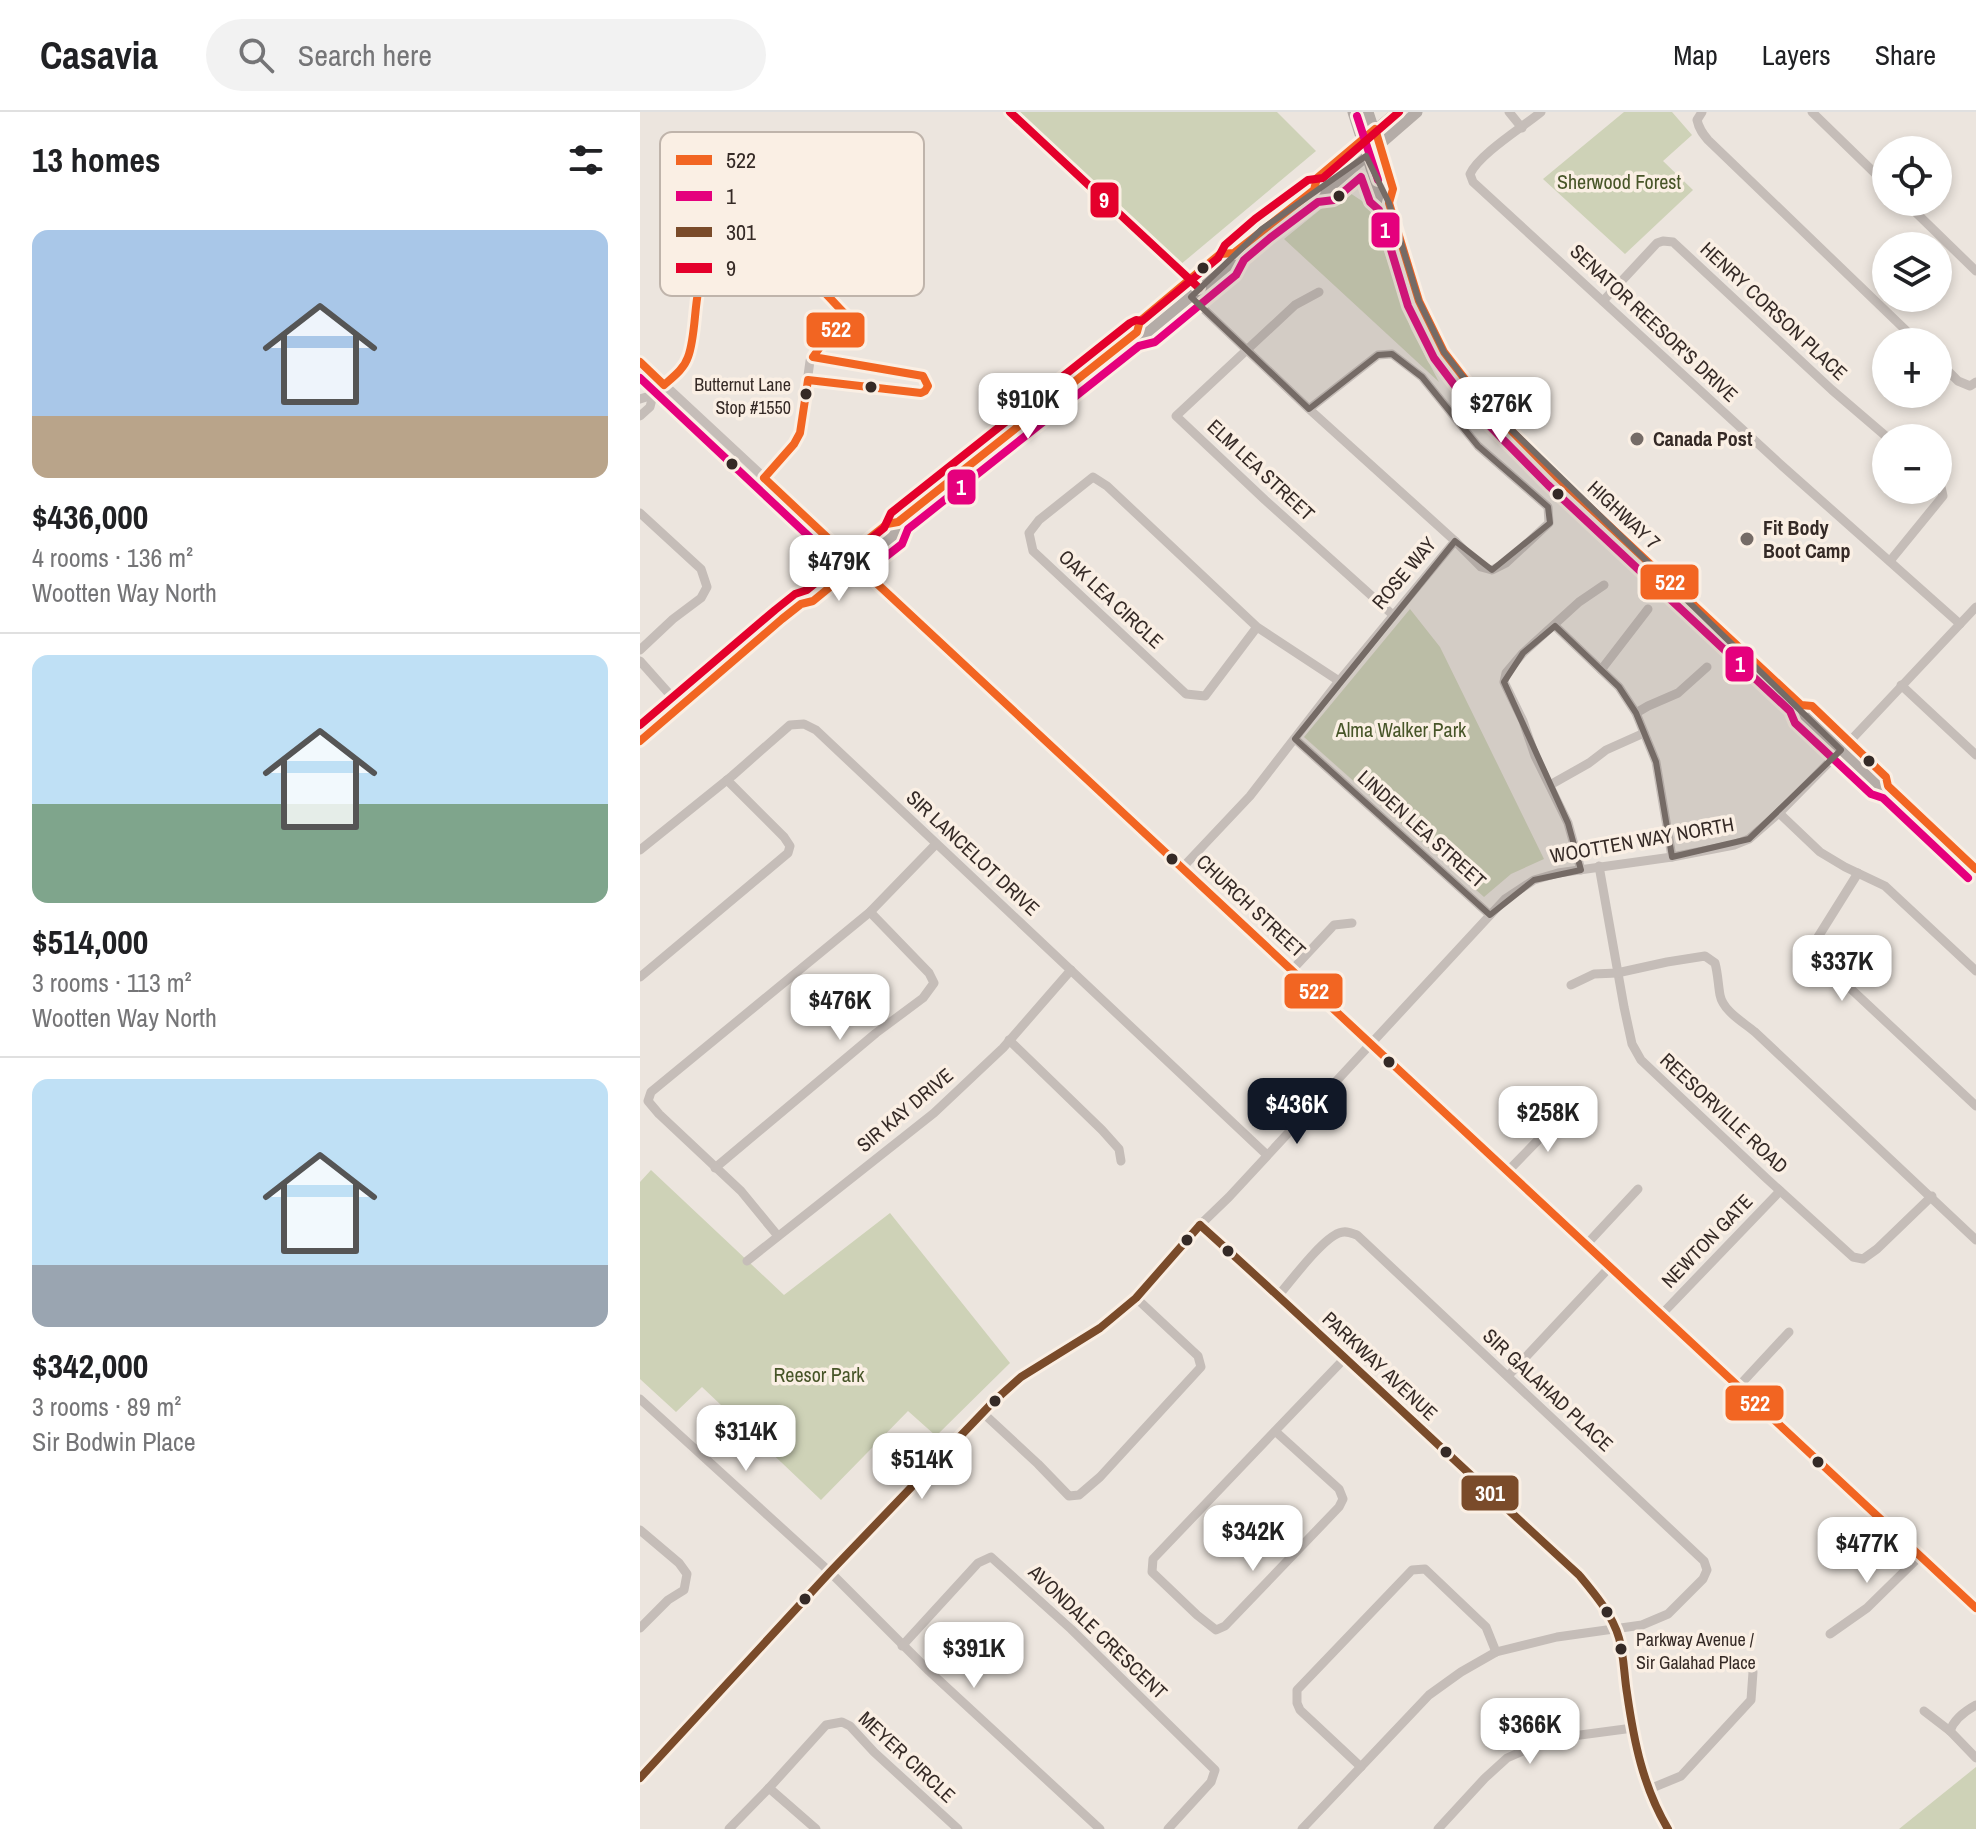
<!DOCTYPE html>
<html lang="en">
<head>
<meta charset="utf-8">
<style>
	:root { --surface:#fff; --page:#f2f2f2; --text:#202124; --muted:#757577; --line:#e0e0e0; --accent:#111827 }
	body { margin:0; font-family:"Archivo Narrow",sans-serif; background:var(--page); color:var(--text); height:100vh; display:flex; flex-direction:column; font-size:30px; white-space:nowrap }
	* { box-sizing:border-box; margin:0 }
	p { font-size:26px; color:var(--muted) }
	.icon { flex:none; width:44px; height:44px; fill:none; stroke:currentColor; stroke-width:2; stroke-linecap:round; stroke-linejoin:round }
	.map { position:relative; flex:1; overflow:hidden }
	.details { display:flex; flex-direction:column; background:var(--surface); width:640px }
	.details>* { flex:none }
	.controls { position:absolute; left:1232px; top:24px; display:grid; gap:16px }
	.controls a { display:grid; place-items:center; width:80px; height:80px; border-radius:50%; background:var(--surface); box-shadow:0 4px 12px #0003; font-size:40px }
	.price { position:absolute; translate:-50% -68px; padding:0 18px; border-radius:16px; background:#fff; color:#222; font-size:26px; line-height:52px; filter:drop-shadow(0 2px 4px #0008) }
	.price::after { content:''; position:absolute; left:50%; top:48px; width:24px; height:18px; margin-left:-12px; background:inherit; clip-path:polygon(0 0,100% 0,50% 100%) }
	.price.current { background:var(--accent); color:#fff }
	ul { padding:0; list-style:none }
	li { display:grid; align-content:center; gap:16px; height:424px; padding:0 32px }
	li+li { border-top:2px solid var(--line) }
	li span { display:grid; place-items:center; height:248px; border-radius:16px; color:#555 }
	li>.icon { margin-inline-start:auto }
	span .icon { width:144px; height:144px; fill:#fffc; stroke-width:1 }
	li b { font-size:34px }
	h2 { display:flex; justify-content:space-between; align-items:center; height:96px; padding:0 32px; font-size:34px }
	header { display:flex; align-items:center; gap:48px; box-sizing:border-box; height:112px; padding:0 40px; background:var(--surface); border-bottom:2px solid var(--line) }
	header strong { font-size:38px }
	nav { display:flex; gap:44px; margin-inline-start:auto; font-size:28px }
	.search { width:560px; height:72px; background:var(--page); display:flex; align-items:center; gap:20px; box-sizing:border-box; padding:0 28px; border-radius:44px; color:var(--muted); font-size:30px }
	main { display:flex; flex:1; min-height:0 }
	.map>svg:first-child { display:block }
</style>
</head>
<body>
<header>
<strong>Casavia</strong>
<div class="search"><svg class="icon" aria-label="search" viewBox="0 0 24 24"><circle cx="10" cy="10" r="6"/><path d="M15 15l6 6"/></svg>Search here</div>
<nav><a>Map</a><a>Layers</a><a>Share</a></nav>
</header>
<main>
<section class="details">
<h2>13 homes<svg class="icon" aria-label="filters" viewBox="0 0 24 24"><path d="M4 7h16M4 17h16"/><circle cx="9" cy="7" r="2"/><circle cx="15" cy="17" r="2"/></svg></h2>
<ul>
<li><span style="background:linear-gradient(#a9c7e8 75%,#b9a48a 0)"><svg class="icon" aria-label="home" viewBox="0 0 24 24"><path d="M3 11l9-7 9 7M6 9v11h12V9"/></svg></span><div><b>$436,000</b><p>4 rooms · 136 m²</p><p>Wootten Way North</p></div></li>
<li><span style="background:linear-gradient(#bfe0f5 60%,#7fa58c 0)"><svg class="icon" aria-label="home" viewBox="0 0 24 24"><path d="M3 11l9-7 9 7M6 9v11h12V9"/></svg></span><div><b>$514,000</b><p>3 rooms · 113 m²</p><p>Wootten Way North</p></div></li>
<li><span style="background:linear-gradient(#bfe0f5 75%,#9aa5b1 0)"><svg class="icon" aria-label="home" viewBox="0 0 24 24"><path d="M3 11l9-7 9 7M6 9v11h12V9"/></svg></span><div><b>$342,000</b><p>3 rooms · 89 m²</p><p>Sir Bodwin Place</p></div></li>
</ul>
</section>
<div class="map">
<svg width="1336" height="1717" viewBox="0 0 1336 1717">
	<rect width="100%" height="100%" fill="#ece5de"/>
	<g fill="#ced2b7">
		<polygon points="377,0 637,0 676,39 540,153"/>
		<polygon points="984,0 1032,0 1052,23 1023,49 1053,78 985,142 903,67"/>
		<polygon points="710,81 728,93 771,217 799,270 644,127 697,84"/>
		<polygon points="770,497 800,535 904,747 871,762 844,785 664,625"/>
		<polygon points="11,1058 144,1183 250,1101 370,1251 296,1324 268,1299 181,1388 62,1275 36,1300 0,1267 0,1070"/>
		<polygon points="1336,1655 1336,1717 1259,1717"/>
	</g>
	<g fill="none" stroke-linecap="round" stroke-linejoin="round">
		<g stroke="#c5bdb8" stroke-width="9">
			<polyline points="869,0 882,16"/>
			<path d="M901,0C883,15 839,42 830,62L833,70L1139,351L1320,512"/>
			<path d="M1062,0L1057,8C1059,17 1063,22 1068,28L1278,230"/>
			<polyline points="1172,0 1246,72"/>
			<polyline points="1265,90 1336,159"/>
			<polyline points="679,180 655,193 536,304 625,388 753,503"/>
			<polyline points="551,185 669,297 815,429 841,455 852,458 866,451 909,411 908,395 838,334 782,265 752,242 738,243 669,297"/>
			<polyline points="963,189 1017,131 1023,129 1033,130 1192,278 1248,326"/>
			<polyline points="1298,249 1318,269 1330,274 1336,270"/>
			<polyline points="0,250 543,755 1097,1276 1336,1496"/>
			<polyline points="0,287 13,283 24,273"/>
			<polyline points="0,304 10,295 13,283"/>
			<polyline points="124,366 154,332 160,321 170,249 183,231 208,205"/>
			<polyline points="0,401 61,457 67,475 61,486 33,507 0,538"/>
			<polyline points="1250,449 1303,384 1301,375 1298,369"/>
			<polyline points="915,514 979,575 996,601 1016,650 1032,745"/>
			<polyline points="617,515 467,374 453,365 399,408 389,421 393,439 546,582 565,584 617,515 699,569"/>
			<polyline points="0,549 41,595"/>
			<polyline points="961,558 1008,497"/>
			<polyline points="1261,573 1336,643"/>
			<polyline points="996,601 1008,594 1038,581 1067,555"/>
			<polyline points="655,627 850,803"/>
			<polyline points="910,673 949,651 966,638 1004,621"/>
			<polyline points="1139,701 1180,740 1205,755 1245,774 1336,859"/>
			<polyline points="0,738 92,664 150,613 164,612 176,618 627,1043"/>
			<polyline points="959,754 984,895 992,932 1001,948 1126,1066 1213,1145 1223,1147 1237,1137 1292,1084"/>
			<polyline points="543,755 610,684 699,569 815,429"/>
			<polyline points="941,758 928,711 895,644 883,609 864,570 866,561 883,541 939,490 964,473"/>
			<polyline points="1218,761 1178,825 1175,837 1180,848 1336,994"/>
			<polyline points="652,858 694,813 712,811"/>
			<polyline points="0,865 148,741 150,734 144,725 87,668"/>
			<path d="M931,873L954,862L977,861L1027,850L1065,844L1075,851C1078,862 1078,872 1080,883C1083,899 1103,910 1115,920L1336,1128"/>
			<polyline points="369,928 462,1018 479,1037 481,1049"/>
			<polyline points="75,1056 236,921 283,886 294,871 289,861 230,800"/>
			<polyline points="867,1060 902,1024 908,1000"/>
			<path d="M560,1113L706,1245L777,1314L939,1463C955,1482 971,1502 979,1526C990,1588 991,1665 1028,1717"/>
			<polyline points="138,1124 101,1079 19,1002 8,989 11,980 230,800 296,732"/>
			<polyline points="945,1134 998,1077"/>
			<polyline points="107,1149 294,1001 363,936 431,858"/>
			<path d="M638,1184C651,1169 682,1127 699,1121C706,1118 711,1121 717,1123L1064,1449L1067,1458L1063,1467L1028,1502L1002,1513L917,1525L856,1540L821,1560L789,1583L662,1717"/>
			<polyline points="1020,1204 1140,1079"/>
			<polyline points="868,1264 969,1156"/>
			<polyline points="1097,1276 1149,1220"/>
			<polyline points="0,1287 190,1460 289,1559 460,1717"/>
			<polyline points="343,1301 398,1352 429,1384 439,1383 460,1365 561,1255 558,1244 496,1186"/>
			<polyline points="635,1319 513,1447 512,1460 557,1503 576,1518 585,1514 699,1395 703,1387 699,1377 635,1319 706,1245"/>
			<polyline points="0,1418 39,1451 47,1462 44,1478 28,1488 0,1516"/>
			<polyline points="1190,1522 1227,1496 1280,1444"/>
			<polyline points="262,1534 338,1451 351,1445 431,1517 575,1658 571,1670 528,1717"/>
			<polyline points="1284,1599 1310,1619 1336,1646"/>
			<path d="M1310,1619C1314,1607 1325,1599 1336,1593"/>
			<polyline points="721,1655 660,1598 657,1591 657,1578 772,1458 785,1457 846,1515 856,1540"/>
			<polyline points="0,1666 190,1460 353,1290 381,1265 460,1216 496,1186 560,1113 589,1085 865,787 894,768 918,761 1032,745 1094,733 1109,727 1139,701 1210,629 1336,495"/>
			<polyline points="129,1676 176,1717"/>
			<polyline points="1007,1678 1041,1664 1111,1588 1113,1560"/>
			<polyline points="89,1717 129,1676 186,1613 202,1610 210,1614 234,1640 318,1717"/>
			<polyline points="798,1717 845,1666 867,1646 910,1627 993,1616"/>
		</g>
		<g stroke="#b4aca7" stroke-width="11">
			<polyline points="713,0 740,84 749,91 779,189 804,240 841,288 916,364 1161,593 1163,602 1238,673 1248,674"/>
			<polyline points="728,0 753,77 749,91"/>
			<polyline points="674,78 677,66 757,0"/>
			<polyline points="497,220 500,222 507,221 588,154 594,141 622,117 674,78 687,78 777,0"/>
			<polyline points="161,492 166,478 247,412 258,410 497,220 500,209 580,142 594,141"/>
			<polyline points="1161,593 1172,594 1246,665 1248,674 1336,757"/>
			<polyline points="0,629 142,507 161,492 173,489 254,423 258,410"/>
		</g>
		<g stroke="#faefe4" stroke-width="14">
			<g id="bus-1">
				<path d="M0,250L24,273C33,265 44,257 48,245C61,211 47,145 90,130C134,114 180,178 208,205L183,231L173,245L283,264L288,274L285,279L281,281L168,268L160,321L154,332L124,366L207,444L247,412L258,410L497,220L500,209L580,142L594,141L674,78L677,66L735,17L753,77L749,91L779,189L804,240L841,288L916,364L1161,593L1172,594L1246,665L1248,674L1336,757"/>
				<path d="M0,629L142,507L161,492L173,489L217,453C591,800 961,1151 1336,1496"/>
			</g>
		</g>
		<g stroke="#faefe4" stroke-width="14">
			<g id="bus-2">
				<polyline points="717,4 738,68"/>
				<polyline points="0,266 209,462 214,465 221,464 262,432 268,417 499,234 515,230 596,163 604,148 630,126 678,90 694,88 721,65 730,90 739,98 768,194 794,246 831,295 908,373 1150,599 1155,611 1231,682 1243,686 1328,766"/>
			</g>
		</g>
		<g stroke="#faefe4" stroke-width="14">
			<g id="bus-3">
				<path d="M560,1113C688,1228 812,1347 939,1463C954,1481 972,1502 979,1526C984,1543 984,1563 987,1581C994,1630 1003,1675 1028,1717"/>
				<polyline points="0,1666 190,1460 353,1290 381,1265 460,1216 496,1186 560,1113"/>
			</g>
		</g>
		<g stroke="#faefe4" stroke-width="14">
			<g id="bus-4">
				<polyline points="370,0 559,176"/>
				<polyline points="0,613 135,498 155,482 167,478 244,416 251,401 490,211 496,208 502,209 578,146 585,133 615,107 668,68 683,66 759,0"/>
			</g>
		</g>
		<use href="#bus-1" stroke="#f26522" stroke-width="8"/>
		<use href="#bus-2" stroke="#e5007d" stroke-width="8"/>
		<use href="#bus-3" stroke="#7a4b2a" stroke-width="8"/>
		<use href="#bus-4" stroke="#e4002b" stroke-width="8"/>
	</g>
	<path fill="#756b66" fill-opacity="0.2" stroke="#756b66" stroke-width="6" stroke-linejoin="round" d="M726,44L749,91L779,189L804,240L841,288L1201,638L1109,727L1032,745L1016,650L996,601L979,575L915,514L883,541L864,570L928,711L941,758L894,768L850,803L655,627L815,429L852,458L910,411L908,395L838,334L782,265L752,242L738,243L669,297L551,185L622,117Z"/>
	<g fill="#352a26" stroke="#faefe4" stroke-width="3">
		<circle cx="699" cy="84" r="7"/>
		<circle cx="563" cy="156" r="7"/>
		<circle cx="231" cy="275" r="7"/>
		<circle cx="166" cy="282" r="7"/>
		<circle cx="92" cy="352" r="7"/>
		<circle cx="918" cy="382" r="7"/>
		<circle cx="1229" cy="649" r="7"/>
		<circle cx="532" cy="747" r="7"/>
		<circle cx="749" cy="950" r="7"/>
		<circle cx="547" cy="1128" r="7"/>
		<circle cx="588" cy="1139" r="7"/>
		<circle cx="355" cy="1289" r="7"/>
		<circle cx="806" cy="1340" r="7"/>
		<circle cx="1178" cy="1350" r="7"/>
		<circle cx="165" cy="1487" r="7"/>
		<circle cx="967" cy="1500" r="7"/>
		<circle cx="981" cy="1537" r="7"/>
	</g>
	<g fill="#756b66" stroke="#faefe4" stroke-width="3">
		<circle cx="997" cy="327" r="8"/>
		<circle cx="1107" cy="427" r="8"/>
	</g>
	<g text-anchor="middle" stroke-width="7" stroke-linejoin="round" paint-order="stroke">
		<g font-size="18" fill="#352a26" stroke="#faefe4" text-anchor="end">
			<text x="151" y="279">Butternut Lane<tspan x="151" dy="23">Stop #1550</tspan></text>
			<text x="996" y="1534" text-anchor="start">Parkway Avenue /<tspan x="996" dy="23">Sir Galahad Place</tspan></text>
		</g>
		<g font-size="20" fill="#475528" stroke="#faefe4">
			<text x="979" y="77">Sherwood Forest</text>
			<text x="761" y="625">Alma Walker Park</text>
			<text x="179" y="1270">Reesor Park</text>
		</g>
		<g font-size="20" fill="#352a26" stroke="#faefe4">
			<text transform="translate(1134 199) rotate(43)" y="7">HENRY CORSON PLACE</text>
			<text transform="translate(1014 211) rotate(43)" y="7">SENATOR REESOR'S DRIVE</text>
			<text transform="translate(621 358) rotate(43)" y="7">ELM LEA STREET</text>
			<text transform="translate(984 403) rotate(43)" y="7">HIGHWAY 7</text>
			<text transform="translate(764 461) rotate(-50)" y="7">ROSE WAY</text>
			<text transform="translate(471 487) rotate(43)" y="7">OAK LEA CIRCLE</text>
			<text transform="translate(782 717) rotate(42)" y="7">LINDEN LEA STREET</text>
			<text transform="translate(1002 728) rotate(-10)" y="7">WOOTTEN WAY NORTH</text>
			<text transform="translate(333 741) rotate(43)" y="7">SIR LANCELOT DRIVE</text>
			<text transform="translate(611 794) rotate(43)" y="7">CHURCH STREET</text>
			<text transform="translate(265 998) rotate(-40)" y="7">SIR KAY DRIVE</text>
			<text transform="translate(1084 1001) rotate(43)" y="7">REESORVILLE ROAD</text>
			<text transform="translate(1067 1129) rotate(-46)" y="7">NEWTON GATE</text>
			<text transform="translate(740 1254) rotate(43)" y="7">PARKWAY AVENUE</text>
			<text transform="translate(908 1278) rotate(43)" y="7">SIR GALAHAD PLACE</text>
			<text transform="translate(458 1520) rotate(44)" y="7">AVONDALE CRESCENT</text>
			<text transform="translate(267 1645) rotate(43)" y="7">MEYER CIRCLE</text>
		</g>
		<g font-size="20" font-weight="bold" fill="#352a26" stroke="#faefe4" text-anchor="start">
			<text x="1013" y="334">Canada Post</text>
			<text x="1123" y="423">Fit Body<tspan x="1123" dy="23">Boot Camp</tspan></text>
		</g>
	</g>
	<rect x="20" y="20" width="264" height="164" rx="12" fill="#faefe4" stroke="#bfb4ab" stroke-width="2"/>
	<rect x="36" y="43" width="36" height="10" fill="#f26522"/>
	<rect x="36" y="79" width="36" height="10" fill="#e5007d"/>
	<rect x="36" y="115" width="36" height="10" fill="#7a4b2a"/>
	<rect x="36" y="151" width="36" height="10" fill="#e4002b"/>
	<g font-size="22" fill="#352a26">
		<text x="86" y="56">522</text>
		<text x="86" y="92">1</text>
		<text x="86" y="128">301</text>
		<text x="86" y="164">9</text>
	</g>
	<g stroke="#faefe4" stroke-width="3">
		<rect x="449" y="69" width="31" height="38" rx="8" fill="#e4002b"/>
		<rect x="730" y="99" width="31" height="38" rx="8" fill="#e5007d"/>
		<rect x="165" y="199" width="61" height="38" rx="8" fill="#f26522"/>
		<rect x="306" y="356" width="31" height="38" rx="8" fill="#e5007d"/>
		<rect x="999" y="451" width="61" height="38" rx="8" fill="#f26522"/>
		<rect x="1084" y="533" width="31" height="38" rx="8" fill="#e5007d"/>
		<rect x="643" y="860" width="61" height="38" rx="8" fill="#f26522"/>
		<rect x="1084" y="1272" width="61" height="38" rx="8" fill="#f26522"/>
		<rect x="820" y="1362" width="60" height="38" rx="8" fill="#7a4b2a"/>
	</g>
	<g font-size="22" text-anchor="middle" font-weight="bold" fill="#fff">
		<text x="464" y="96">9</text>
		<text x="745" y="126">1</text>
		<text x="196" y="225">522</text>
		<text x="321" y="383">1</text>
		<text x="1030" y="478">522</text>
		<text x="1100" y="560">1</text>
		<text x="674" y="887">522</text>
		<text x="1115" y="1299">522</text>
		<text x="850" y="1389">301</text>
	</g>
</svg>
<div class="controls">
<a><svg class="icon" aria-label="locate" viewBox="0 0 24 24"><circle cx="12" cy="12" r="6"/><path d="M12 2v4M12 18v4M2 12h4M18 12h4"/></svg></a>
<a><svg class="icon" aria-label="layers" viewBox="0 0 24 24"><path d="M12 4l9 5-9 5-9-5zM3 14l9 5 9-5"/></svg></a>
<a>+</a>
<a>−</a>
</div>
<b class="price" style="left:388px;top:329px">$910K</b>
<b class="price" style="left:861px;top:333px">$276K</b>
<b class="price" style="left:199px;top:491px">$479K</b>
<b class="price" style="left:1202px;top:891px">$337K</b>
<b class="price" style="left:200px;top:930px">$476K</b>
<b class="price current" style="left:657px;top:1034px">$436K</b>
<b class="price" style="left:908px;top:1042px">$258K</b>
<b class="price" style="left:106px;top:1361px">$314K</b>
<b class="price" style="left:282px;top:1389px">$514K</b>
<b class="price" style="left:613px;top:1461px">$342K</b>
<b class="price" style="left:1227px;top:1473px">$477K</b>
<b class="price" style="left:334px;top:1578px">$391K</b>
<b class="price" style="left:890px;top:1654px">$366K</b>
</div>
</main>
</body>
</html>
